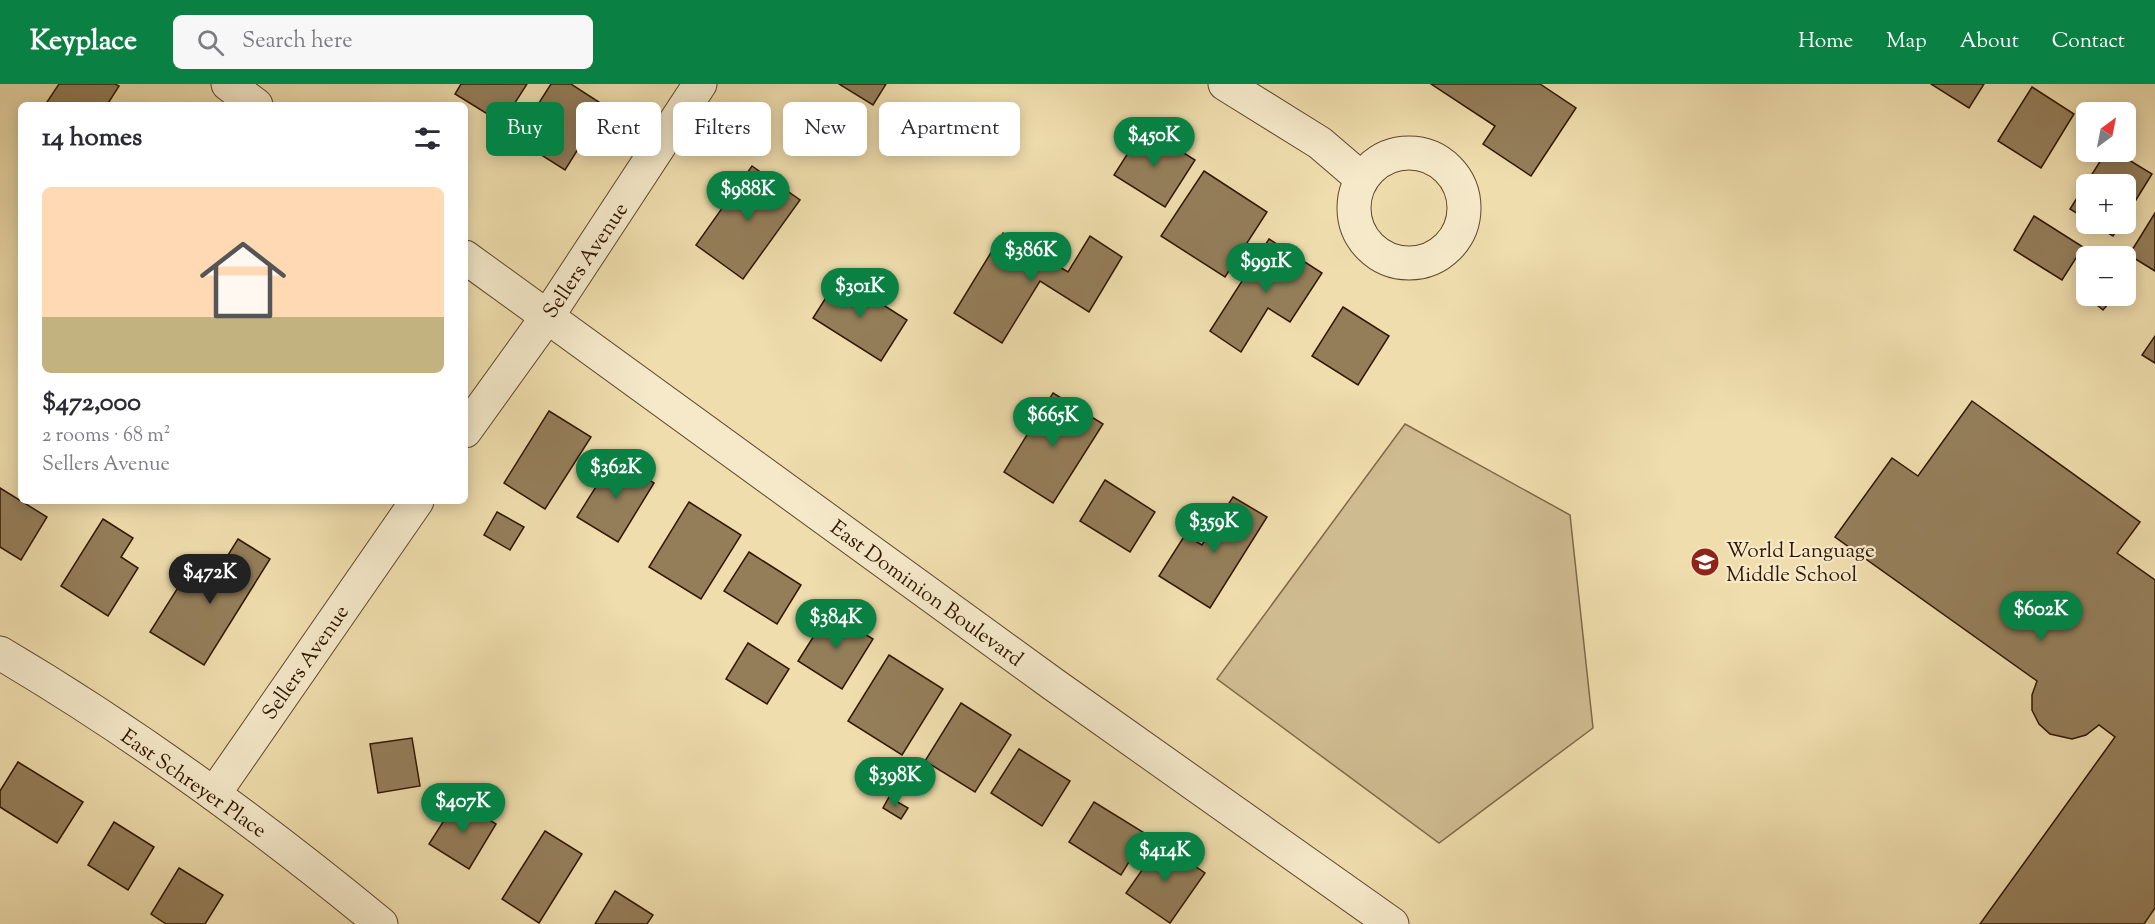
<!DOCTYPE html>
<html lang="en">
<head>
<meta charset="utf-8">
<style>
	:root { --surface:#fff; --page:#f7f7f7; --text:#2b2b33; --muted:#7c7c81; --line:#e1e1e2; --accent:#0b8043 }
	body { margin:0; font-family:"Sorts Mill Goudy",serif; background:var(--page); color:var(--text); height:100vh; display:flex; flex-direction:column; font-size:22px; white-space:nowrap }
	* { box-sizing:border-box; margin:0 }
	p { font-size:20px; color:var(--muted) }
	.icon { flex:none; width:33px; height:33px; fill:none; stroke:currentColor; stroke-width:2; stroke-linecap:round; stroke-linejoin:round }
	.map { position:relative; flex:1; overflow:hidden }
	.details { position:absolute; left:18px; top:18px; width:450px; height:402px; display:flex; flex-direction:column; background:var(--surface); border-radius:9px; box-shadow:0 3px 15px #0003 }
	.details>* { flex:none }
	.guide { position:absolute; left:486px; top:18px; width:570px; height:54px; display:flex; gap:12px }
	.needle { width:39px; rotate:32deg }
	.buttons { position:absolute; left:2076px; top:18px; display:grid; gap:12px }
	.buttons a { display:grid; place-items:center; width:60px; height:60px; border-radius:9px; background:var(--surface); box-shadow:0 3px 15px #0003; font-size:30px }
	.price { position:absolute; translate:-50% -51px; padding:0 14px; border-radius:21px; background:var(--accent); color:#fff; font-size:20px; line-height:39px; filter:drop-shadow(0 2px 3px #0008) }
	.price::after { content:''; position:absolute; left:50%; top:36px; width:18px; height:14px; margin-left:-9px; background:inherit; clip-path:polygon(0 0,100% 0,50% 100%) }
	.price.on { background:#222; color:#fff }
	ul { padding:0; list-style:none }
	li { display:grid; align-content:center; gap:12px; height:318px; padding:0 24px }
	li+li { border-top:2px solid var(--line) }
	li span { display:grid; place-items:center; height:186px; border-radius:9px; color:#555 }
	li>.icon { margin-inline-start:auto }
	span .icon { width:108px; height:108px; fill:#fffc; stroke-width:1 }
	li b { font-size:26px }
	h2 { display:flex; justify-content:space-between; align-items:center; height:72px; padding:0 24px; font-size:26px }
	.tag { padding:0 21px; border-radius:9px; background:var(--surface); box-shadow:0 3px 15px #0003; font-size:21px; line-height:54px }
	.tag.on { background:var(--accent); color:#fff }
	header { display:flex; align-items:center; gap:36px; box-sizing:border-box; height:84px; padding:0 30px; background:var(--accent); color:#fff }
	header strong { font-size:28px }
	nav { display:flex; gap:33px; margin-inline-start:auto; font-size:21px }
	.search { width:420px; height:54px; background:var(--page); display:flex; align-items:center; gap:15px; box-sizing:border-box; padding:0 21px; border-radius:9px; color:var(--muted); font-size:22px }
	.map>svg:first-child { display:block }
</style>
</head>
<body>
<header>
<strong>Keyplace</strong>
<div class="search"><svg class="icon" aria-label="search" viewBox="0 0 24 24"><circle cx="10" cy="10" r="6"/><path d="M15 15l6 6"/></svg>Search here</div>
<nav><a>Home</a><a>Map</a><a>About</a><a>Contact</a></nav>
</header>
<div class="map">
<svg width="2155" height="840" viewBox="0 0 2155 840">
	<rect width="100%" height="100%" fill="#efddad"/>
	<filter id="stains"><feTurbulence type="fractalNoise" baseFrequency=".00333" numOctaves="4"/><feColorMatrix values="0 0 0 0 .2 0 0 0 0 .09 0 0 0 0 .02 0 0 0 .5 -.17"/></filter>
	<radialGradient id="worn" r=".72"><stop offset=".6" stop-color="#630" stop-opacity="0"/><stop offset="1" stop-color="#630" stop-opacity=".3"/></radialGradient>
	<polygon fill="#cfbb90" stroke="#806948" stroke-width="1.5" points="1405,340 1570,431 1593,644 1439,759 1217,595"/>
	<g fill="#947e5a" stroke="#311700" stroke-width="1.5">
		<polygon points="59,0 115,0 119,2 107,21 45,21"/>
		<polygon points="461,0 527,0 502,39 455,10"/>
		<polygon points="551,0 571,0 605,22 565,86 516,55"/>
		<polygon points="839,0 886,0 873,21"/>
		<polygon points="1431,0 1540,0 1576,24 1531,92 1483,60 1495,42"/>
		<polygon points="1931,0 1984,0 1969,24"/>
		<polygon points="2032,3 2074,30 2041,84 1998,57"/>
		<polygon points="1144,44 1195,76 1165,123 1114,91"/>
		<polygon points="2106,68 2116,68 2152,90 2126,132 2126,100 2086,100 2086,135 2070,125"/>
		<polygon points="752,82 800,116 743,195 696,161"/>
		<polygon points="1204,87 1267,128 1225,193 1161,152"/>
		<polygon points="2155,129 2155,187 2129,171"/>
		<polygon points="2034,132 2083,163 2062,196 2014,166"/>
		<polygon points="2093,140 2121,140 2113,152"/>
		<polygon points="1003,149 1068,188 1090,152 1122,173 1089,228 1040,197 1002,259 954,229"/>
		<polygon points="1269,155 1322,189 1290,238 1268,224 1241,268 1210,247"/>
		<polygon points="839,193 907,236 881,277 813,234"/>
		<polygon points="2086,209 2086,212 2115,212 2103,226 2085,211"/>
		<polygon points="1343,223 1389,252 1358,301 1312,272"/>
		<polygon points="2155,252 2155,279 2142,271"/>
		<polygon points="1053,309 1103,340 1053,419 1004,388"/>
		<polygon points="1972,317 2140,438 2117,469 2155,496 2155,824 2144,840 1980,840 2115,653 2099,641 2086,651 2072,655 2050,650 2039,640 2032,626 2032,611 2037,597 1835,453 1892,374 1918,392"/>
		<polygon points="549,327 591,353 545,425 504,399"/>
		<polygon points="614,374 654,399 618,458 577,433"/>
		<polygon points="1105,396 1155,428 1130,468 1080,437"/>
		<polygon points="0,404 47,433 21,476 0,463"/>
		<polygon points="1233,413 1267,433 1210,524 1159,492 1185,451 1202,461"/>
		<polygon points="689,418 741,451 701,515 649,483"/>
		<polygon points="497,428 524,443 510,466 484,451"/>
		<polygon points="103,435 133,454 121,473 138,484 108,532 61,502"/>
		<polygon points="238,455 270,475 204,581 150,548 184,494 205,508"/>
		<polygon points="749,468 801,501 777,540 724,507"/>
		<polygon points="829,528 873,555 842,605 798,577"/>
		<polygon points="748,559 789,585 767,620 726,595"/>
		<polygon points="889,571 943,605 902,671 848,637"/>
		<polygon points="961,619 1011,651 975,708 925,677"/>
		<polygon points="412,654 420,702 378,709 370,660"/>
		<polygon points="1019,665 1070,697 1042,742 991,709"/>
		<polygon points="18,678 83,718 57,759 0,723 0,707"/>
		<polygon points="889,713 908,724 901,735 883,724"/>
		<polygon points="457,716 496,740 469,785 429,760"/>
		<polygon points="1094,718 1146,750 1121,791 1069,758"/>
		<polygon points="114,738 154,763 128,806 88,781"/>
		<polygon points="545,747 582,770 539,839 502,815"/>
		<polygon points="1161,759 1205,789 1170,839 1126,809"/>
		<polygon points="179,784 223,811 205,840 166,840 151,830"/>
		<polygon points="615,807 653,831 647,840 595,840"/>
	</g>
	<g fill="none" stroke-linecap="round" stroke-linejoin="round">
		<g stroke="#60482b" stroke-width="35">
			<g id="street">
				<polyline points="228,0 256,21"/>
				<polyline points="1225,0 1320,59 1362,95"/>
				<circle cx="1409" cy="124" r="55"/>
				<polyline points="465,173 1053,600 1392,840"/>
				<polyline points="465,347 547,233 700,0"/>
				<path d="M0,569C134,648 261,741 381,840"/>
				<polyline points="214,710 417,417"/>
			</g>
		</g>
		<use href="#street" stroke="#f5e9ca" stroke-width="33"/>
	</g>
	<defs>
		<g id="school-disc" transform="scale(1.5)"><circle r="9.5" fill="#8f2418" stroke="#f5e9ca"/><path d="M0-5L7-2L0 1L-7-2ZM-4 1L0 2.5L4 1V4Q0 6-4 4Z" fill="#fff"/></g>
	</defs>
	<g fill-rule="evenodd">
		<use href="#school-disc" x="1705" y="478"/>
	</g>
	<g text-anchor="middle" stroke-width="4.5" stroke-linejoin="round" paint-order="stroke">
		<g font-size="21" fill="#311700" stroke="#f5e9ca">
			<text transform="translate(585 176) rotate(-56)" y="7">Sellers Avenue</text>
			<text transform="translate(927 509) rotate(36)" y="7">East Dominion Boulevard</text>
			<text transform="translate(305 578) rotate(-55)" y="7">Sellers Avenue</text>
			<text transform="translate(194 699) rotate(35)" y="7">East Schreyer Place</text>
		</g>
		<g font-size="21" fill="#311700" stroke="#f5e9ca" text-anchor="start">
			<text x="1726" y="473">World Language<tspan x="1726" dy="24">Middle School</tspan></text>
		</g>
	</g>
	<rect width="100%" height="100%" filter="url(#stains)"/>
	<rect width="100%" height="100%" fill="url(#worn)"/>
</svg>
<div class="buttons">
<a><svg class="needle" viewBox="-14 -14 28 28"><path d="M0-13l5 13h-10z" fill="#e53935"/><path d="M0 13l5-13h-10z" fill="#7c7c81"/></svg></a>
<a>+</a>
<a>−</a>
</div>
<b class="price" style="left:1154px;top:84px">$450K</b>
<b class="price" style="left:748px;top:138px">$988K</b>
<b class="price" style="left:1031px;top:199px">$386K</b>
<b class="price" style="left:1266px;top:210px">$991K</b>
<b class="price" style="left:860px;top:235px">$301K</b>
<b class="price" style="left:1053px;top:364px">$665K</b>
<b class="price" style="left:616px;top:416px">$362K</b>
<b class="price" style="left:1214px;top:470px">$359K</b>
<b class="price on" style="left:210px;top:521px">$472K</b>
<b class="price" style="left:2041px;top:558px">$602K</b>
<b class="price" style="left:836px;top:566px">$384K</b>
<b class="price" style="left:895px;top:724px">$398K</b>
<b class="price" style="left:463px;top:750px">$407K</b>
<b class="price" style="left:1165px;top:799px">$414K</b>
<div class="guide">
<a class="tag on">Buy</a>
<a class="tag">Rent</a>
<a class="tag">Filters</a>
<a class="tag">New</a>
<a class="tag">Apartment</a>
</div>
<section class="details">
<h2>14 homes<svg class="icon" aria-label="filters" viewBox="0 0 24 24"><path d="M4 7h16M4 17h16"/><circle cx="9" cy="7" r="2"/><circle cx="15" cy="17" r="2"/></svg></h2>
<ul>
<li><span style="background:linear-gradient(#ffd9b3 70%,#c2b280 0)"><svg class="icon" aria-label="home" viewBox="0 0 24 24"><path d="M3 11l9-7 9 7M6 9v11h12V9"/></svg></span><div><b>$472,000</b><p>2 rooms · 68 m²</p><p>Sellers Avenue</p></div></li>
</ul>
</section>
</div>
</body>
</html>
